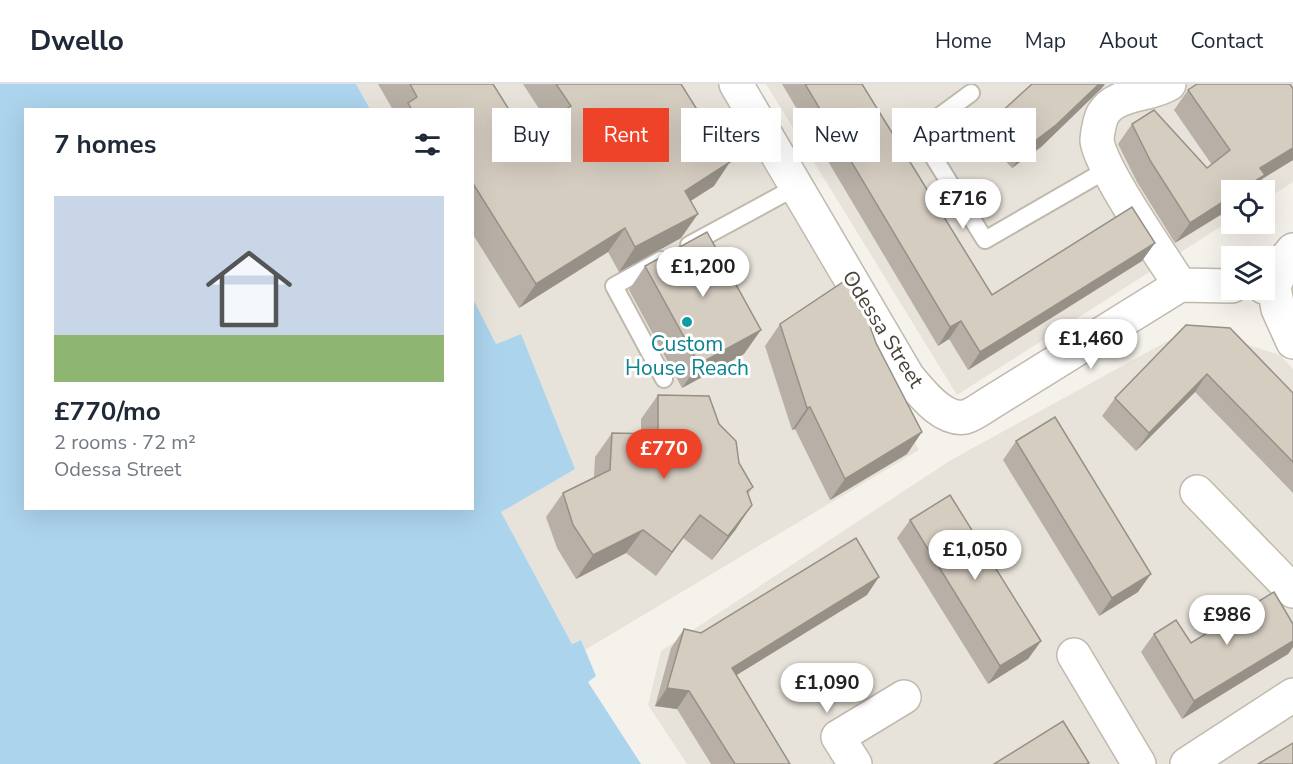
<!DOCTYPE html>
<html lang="en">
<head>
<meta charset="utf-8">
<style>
	:root { --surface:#fff; --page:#f6f6f7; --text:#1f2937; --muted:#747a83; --line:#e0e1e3; --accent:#ee4329 }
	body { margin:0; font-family:"Nunito Sans",sans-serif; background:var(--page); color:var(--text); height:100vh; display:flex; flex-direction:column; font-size:22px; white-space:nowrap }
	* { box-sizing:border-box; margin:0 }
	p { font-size:20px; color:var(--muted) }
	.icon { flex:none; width:33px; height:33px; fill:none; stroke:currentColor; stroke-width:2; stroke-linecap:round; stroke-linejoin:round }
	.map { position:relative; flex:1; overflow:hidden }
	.details { position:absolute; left:24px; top:24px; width:450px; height:402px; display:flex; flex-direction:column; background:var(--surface); border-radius:0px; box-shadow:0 6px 24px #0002 }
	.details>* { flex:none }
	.guide { position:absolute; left:492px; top:24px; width:570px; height:54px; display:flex; gap:12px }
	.controls { position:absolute; left:1221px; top:96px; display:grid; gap:12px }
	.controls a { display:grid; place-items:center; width:54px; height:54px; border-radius:0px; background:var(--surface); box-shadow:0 6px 24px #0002; font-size:30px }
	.price { position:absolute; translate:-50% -51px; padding:0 14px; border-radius:21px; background:#fff; color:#222; font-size:20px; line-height:39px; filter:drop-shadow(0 2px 3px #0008) }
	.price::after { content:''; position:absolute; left:50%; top:36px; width:18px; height:14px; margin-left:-9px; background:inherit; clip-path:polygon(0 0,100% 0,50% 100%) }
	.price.current { background:var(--accent); color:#fff }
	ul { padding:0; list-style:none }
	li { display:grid; align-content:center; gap:12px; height:318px; padding:0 30px }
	li span { display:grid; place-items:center; height:186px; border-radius:0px; color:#555 }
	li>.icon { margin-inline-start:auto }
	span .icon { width:108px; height:108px; fill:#fffc; stroke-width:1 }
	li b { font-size:26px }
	h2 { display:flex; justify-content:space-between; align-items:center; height:72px; padding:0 30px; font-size:26px }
	.chip { padding:0 21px; border-radius:0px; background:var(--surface); box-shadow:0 6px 24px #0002; font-size:21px; line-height:54px }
	.chip.current { background:var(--accent); color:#fff }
	header { display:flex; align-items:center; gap:36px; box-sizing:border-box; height:84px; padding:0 30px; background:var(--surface); border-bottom:2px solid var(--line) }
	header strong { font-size:28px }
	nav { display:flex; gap:33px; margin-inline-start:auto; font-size:21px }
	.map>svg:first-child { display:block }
</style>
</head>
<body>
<header>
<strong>Dwello</strong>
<nav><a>Home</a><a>Map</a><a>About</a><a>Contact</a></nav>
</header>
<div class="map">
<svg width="1293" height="680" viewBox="0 0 1293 680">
	<rect width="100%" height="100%" fill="#f5f2eb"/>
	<g fill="#e8e3da">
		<polygon points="356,0 718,0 839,212 919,366 585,566 581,556 572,560 501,428 521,250 496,260 473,215 472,26 370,25"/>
		<polygon points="766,0 1293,0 1293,98 1265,116 1264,106 1232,106 1231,136 957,311"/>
		<polygon points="1193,243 1280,271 1293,285 1293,680 687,680 648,621 661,567 951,376"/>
	</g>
	<polygon fill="#acd4ed" points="0,0 356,0 370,25 26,26 26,424 472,424 473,215 496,260 521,250 575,385 501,428 572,560 581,556 596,592 588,598 641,680 0,680"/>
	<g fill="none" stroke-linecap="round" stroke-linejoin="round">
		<g stroke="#c0b9ae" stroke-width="20">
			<g id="service">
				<polyline points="971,9 918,48 985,156 1108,85"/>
				<polyline points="689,161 796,103"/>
				<polyline points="661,176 614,202 664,295"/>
			</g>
		</g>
		<g stroke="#c0b9ae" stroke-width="36">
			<g id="minor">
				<path d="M736,0L908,293C921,308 942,337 965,333C973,331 982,324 990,319L1180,201L1232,202"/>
				<path d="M1169,0C1150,12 1116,8 1103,30C1100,35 1097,51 1097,57C1102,87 1161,171 1180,201"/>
				<polyline points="1264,203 1274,203 1284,177 1293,166"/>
				<polyline points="1197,408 1293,507"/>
				<polyline points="1074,571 1139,680"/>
				<polyline points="855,680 838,653 904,613"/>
				<polyline points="1187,680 1293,611"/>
			</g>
		</g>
		<g stroke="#c0b9ae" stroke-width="36">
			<polyline id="tertiary" points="1274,203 1278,225 1293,258"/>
		</g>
		<use href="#service" stroke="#fff" stroke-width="16"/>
		<use href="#minor" stroke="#fff" stroke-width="33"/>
		<use href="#tertiary" stroke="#fff" stroke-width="33"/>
	</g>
	<g fill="#b8b0a6">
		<polygon points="378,0 493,0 525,51 547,37 523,0 681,0 714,102 691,117 681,154 619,188 608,168 519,224 472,149 472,26 393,26"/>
		<polygon points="782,0 862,0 992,211 1142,177 968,286 949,255 938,262"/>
		<polygon points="1102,4 1041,63 1012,84 983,53 998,31"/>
		<polygon points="1293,5 1293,76 1262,95 1254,106 1232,106 1175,159 1137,98 1118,60 1132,40 1207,84 1212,81 1174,26 1188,6"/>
		<polygon points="645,182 744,270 682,304 629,206"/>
		<polygon points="780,240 907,370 830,416 795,345 792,346 765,262"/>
		<polygon points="1186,241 1293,309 1293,409 1195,308 1136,367 1102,332 1115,314"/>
		<polygon points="658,311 719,340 739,379 753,403 748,410 736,445 712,476 683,454 656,492 626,469 576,495 557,464 546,433 563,409 594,393 595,373 612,349 641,349 641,335"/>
		<polygon points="1016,357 1138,508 1099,532 1003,376"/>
		<polygon points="910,436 1041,557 1028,575 988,600 897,454"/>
		<polygon points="867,511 736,591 790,680 711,680 677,625 655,622 671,564 684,545 701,549"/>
		<polygon points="1293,540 1293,563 1288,570 1182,635 1141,568 1154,550 1191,559"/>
	</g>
	<g fill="#969087">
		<polygon points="1099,0 1105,0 1102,4 1041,63 1012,84 1027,63"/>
		<polygon points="1293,64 1293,76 1262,95 1254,106 1240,106 1260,84"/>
		<polygon points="730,78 714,102 668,131 685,107"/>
		<polygon points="1232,112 1232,124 1175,159 1190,139"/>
		<polygon points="698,130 681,154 619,188 635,163"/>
		<polygon points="625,144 608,168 519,224 536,200"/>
		<polygon points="1155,159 1142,177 968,286 980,268"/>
		<polygon points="961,237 949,255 938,262 950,243"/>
		<polygon points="761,246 744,270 682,304 699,280"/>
		<polygon points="1207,290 1195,308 1136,367 1149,349"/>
		<polygon points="810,323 795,345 792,346 807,324"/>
		<polygon points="922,348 907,370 830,416 845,395"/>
		<polygon points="752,421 736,445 712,476 728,452"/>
		<polygon points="700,431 683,454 656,492 672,468"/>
		<polygon points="643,446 626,469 576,495 593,471"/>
		<polygon points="1151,490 1138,508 1099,532 1112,514"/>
		<polygon points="879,493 867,511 719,602 732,584"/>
		<polygon points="1041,557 1028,575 988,600 1000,582"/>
		<polygon points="1293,557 1293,563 1288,570 1182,635 1194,617"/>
		<polygon points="667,604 689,607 677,625 655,622"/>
	</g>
	<g fill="#d6cdc1" stroke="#969087" stroke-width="1.5">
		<polygon points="410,0 493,0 525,51 571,22 556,0 681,0 730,78 685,107 698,130 635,163 625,144 536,200 472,98 472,26 412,26 408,19 417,13"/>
		<polygon points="805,0 862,0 992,211 1132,123 1155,159 980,268 961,237 950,243"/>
		<polygon points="1032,0 1099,0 1056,41 1027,63 998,31"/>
		<polygon points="1197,0 1290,0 1293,5 1293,64 1260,84 1265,91 1240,106 1232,106 1232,112 1190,139 1151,78 1132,40 1154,26 1207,84 1230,66 1188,6"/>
		<polygon points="707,148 761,246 699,280 645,182"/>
		<polygon points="852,192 876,259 922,348 845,395 810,323 807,324 780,240"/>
		<polygon points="1186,241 1230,244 1293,309 1293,378 1207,290 1149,349 1115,314"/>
		<polygon points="658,311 709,312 719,340 736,357 739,379 753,403 747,407 752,421 728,452 700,431 672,468 643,446 593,471 573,441 563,409 610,386 612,349 658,350"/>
		<polygon points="1055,333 1151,490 1112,514 1016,357"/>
		<polygon points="950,411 1041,557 1000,582 910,436"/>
		<polygon points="856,454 879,493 732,584 790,680 735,680 689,607 667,604 684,545 701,549"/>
		<polygon points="1274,508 1293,540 1293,557 1194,617 1154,550 1176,536 1191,559"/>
		<polygon points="1063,637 1089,679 1086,680 994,680"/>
		<polygon points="1293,659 1293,680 1258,680"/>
	</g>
	<circle fill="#0f9aa8" stroke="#fff" stroke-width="2" cx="687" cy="238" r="6"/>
	<g text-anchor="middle" stroke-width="6" stroke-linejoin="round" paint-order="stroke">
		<g font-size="21" fill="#494239" stroke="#fff">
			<text transform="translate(883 245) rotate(58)" y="7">Odessa Street</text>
		</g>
		<g font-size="21" fill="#0d838f" stroke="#fff">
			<text x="687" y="267">Custom<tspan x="687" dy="24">House Reach</tspan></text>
		</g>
	</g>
</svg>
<div class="controls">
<a><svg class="icon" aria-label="locate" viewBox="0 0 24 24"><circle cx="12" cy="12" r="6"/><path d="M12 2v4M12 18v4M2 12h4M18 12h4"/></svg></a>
<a><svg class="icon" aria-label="layers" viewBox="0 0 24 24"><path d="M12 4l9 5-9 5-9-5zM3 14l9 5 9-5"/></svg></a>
</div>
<b class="price" style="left:963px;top:146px">£716</b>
<b class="price" style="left:703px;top:214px">£1,200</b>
<b class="price" style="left:1091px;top:286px">£1,460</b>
<b class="price current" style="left:664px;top:396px">£770</b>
<b class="price" style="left:975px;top:497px">£1,050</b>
<b class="price" style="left:1227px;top:562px">£986</b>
<b class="price" style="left:827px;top:630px">£1,090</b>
<div class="guide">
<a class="chip">Buy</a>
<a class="chip current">Rent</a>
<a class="chip">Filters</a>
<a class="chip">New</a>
<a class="chip">Apartment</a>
</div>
<section class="details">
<h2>7 homes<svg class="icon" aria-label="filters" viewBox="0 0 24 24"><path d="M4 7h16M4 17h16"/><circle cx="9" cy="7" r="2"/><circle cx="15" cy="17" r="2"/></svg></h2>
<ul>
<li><span style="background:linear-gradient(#c9d6e8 75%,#8fb573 0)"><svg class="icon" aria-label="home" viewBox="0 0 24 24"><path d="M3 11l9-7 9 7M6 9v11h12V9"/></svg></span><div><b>£770/mo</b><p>2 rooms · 72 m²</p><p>Odessa Street</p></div></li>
</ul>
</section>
</div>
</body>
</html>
